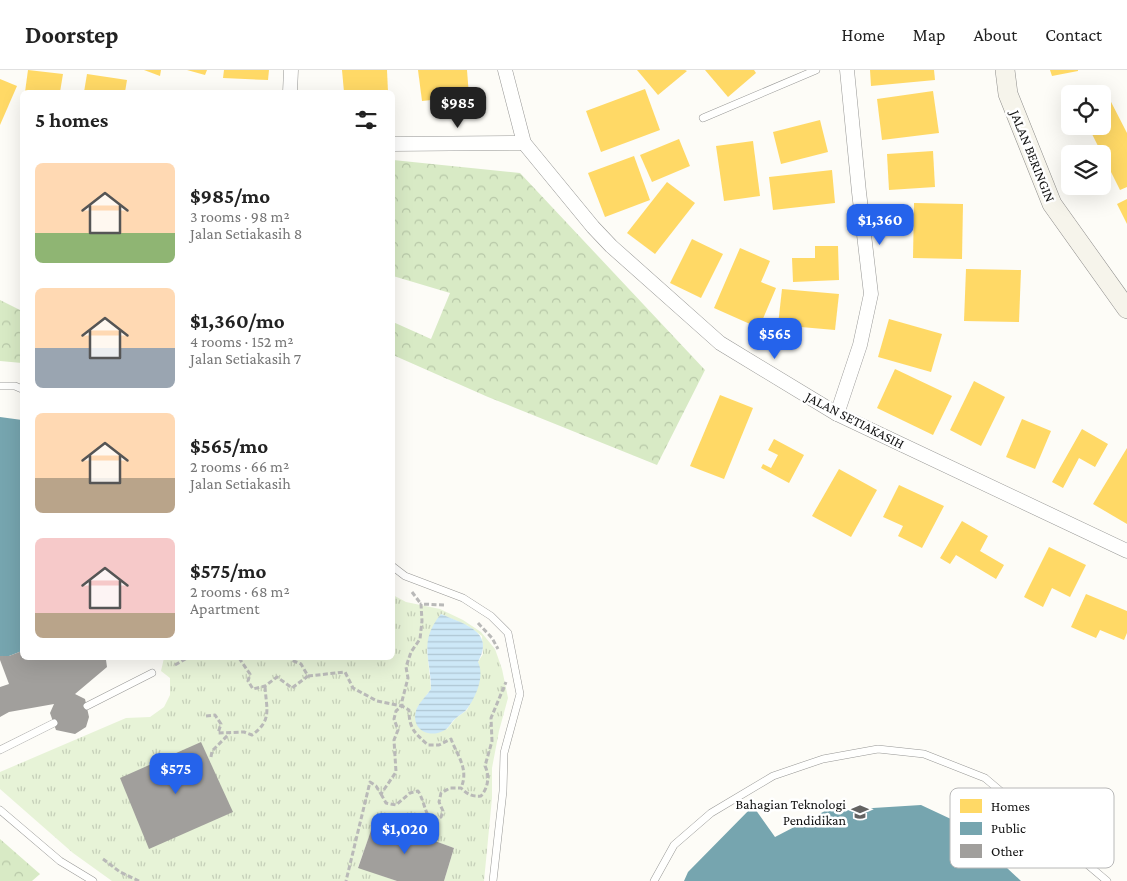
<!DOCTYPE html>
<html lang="en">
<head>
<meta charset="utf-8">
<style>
	:root { --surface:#fff; --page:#f2f2f2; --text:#222; --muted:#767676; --line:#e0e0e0; --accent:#2563eb }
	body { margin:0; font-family:"Crimson Pro",serif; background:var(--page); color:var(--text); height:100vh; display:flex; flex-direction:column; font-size:19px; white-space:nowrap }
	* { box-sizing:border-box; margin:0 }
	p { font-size:16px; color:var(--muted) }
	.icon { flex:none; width:28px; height:28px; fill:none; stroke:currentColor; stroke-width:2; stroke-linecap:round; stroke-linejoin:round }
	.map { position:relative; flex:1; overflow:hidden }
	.details { position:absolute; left:20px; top:20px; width:375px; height:570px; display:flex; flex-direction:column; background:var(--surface); border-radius:8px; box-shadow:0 5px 20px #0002 }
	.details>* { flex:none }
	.tools { position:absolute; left:1061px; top:15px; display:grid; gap:10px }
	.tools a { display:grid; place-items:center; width:50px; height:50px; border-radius:8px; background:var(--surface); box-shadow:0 5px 20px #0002; font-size:25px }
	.price { position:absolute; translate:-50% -42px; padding:0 11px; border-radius:10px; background:var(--accent); color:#fff; font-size:16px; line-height:32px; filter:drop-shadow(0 1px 2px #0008) }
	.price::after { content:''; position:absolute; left:50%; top:30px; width:15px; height:11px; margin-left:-8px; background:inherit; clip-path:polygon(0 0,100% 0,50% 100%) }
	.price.selected { background:#222; color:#fff }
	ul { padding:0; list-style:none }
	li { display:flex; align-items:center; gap:15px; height:125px; padding:0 15px }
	li span { display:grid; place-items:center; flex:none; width:140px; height:100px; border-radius:8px; color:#555 }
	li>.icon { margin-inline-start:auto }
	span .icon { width:60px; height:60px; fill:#fffc; stroke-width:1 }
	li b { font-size:21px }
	h2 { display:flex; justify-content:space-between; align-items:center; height:60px; padding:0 15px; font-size:21px }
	header { display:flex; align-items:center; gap:30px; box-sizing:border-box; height:70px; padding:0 25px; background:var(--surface); border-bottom:1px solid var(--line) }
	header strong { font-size:24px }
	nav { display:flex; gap:28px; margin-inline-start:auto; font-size:18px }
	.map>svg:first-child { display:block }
</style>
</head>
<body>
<header>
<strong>Doorstep</strong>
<nav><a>Home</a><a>Map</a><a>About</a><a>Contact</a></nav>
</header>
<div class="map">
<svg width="1127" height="811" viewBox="0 0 1127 811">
	<defs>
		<pattern id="grass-tufts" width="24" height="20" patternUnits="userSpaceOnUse" patternTransform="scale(1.25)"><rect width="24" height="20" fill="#e7f3d7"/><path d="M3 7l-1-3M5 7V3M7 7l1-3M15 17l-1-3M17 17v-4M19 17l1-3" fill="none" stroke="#c5cfb8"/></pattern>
		<pattern id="forest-crowns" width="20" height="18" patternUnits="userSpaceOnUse" patternTransform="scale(1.25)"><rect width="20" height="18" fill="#d8eac5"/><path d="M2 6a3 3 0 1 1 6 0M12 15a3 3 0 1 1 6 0" fill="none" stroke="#b8c8a8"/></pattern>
		<pattern id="water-rules" width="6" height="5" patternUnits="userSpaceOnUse" patternTransform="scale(1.25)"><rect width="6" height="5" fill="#cde8f7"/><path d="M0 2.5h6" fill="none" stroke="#afc6d3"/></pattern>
	</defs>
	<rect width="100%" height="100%" fill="#fdfcf7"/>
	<path fill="url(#grass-tufts)" fill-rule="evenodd" d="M393,525L406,532L440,539L463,550L481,562L495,579L502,599L508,628L499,661L492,698V728L484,811H444L454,778L375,750L358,797L397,811H112L73,783L0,719V702L126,648L150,647L164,637L170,625V608L161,601L164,588H392ZM441,544L468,556L482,566L483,584L478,592L475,624L467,640L456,648L447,659L417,638L431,619L427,579Z"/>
	<g fill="url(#forest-crowns)">
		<polygon points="393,90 520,103 705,300 657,395 488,327 393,285 393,252 431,269 450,223 393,206"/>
		<polygon points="0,230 22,241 22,293 0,291"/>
		<polygon points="0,769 40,804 32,811 0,811"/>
	</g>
	<path fill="url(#water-rules)" d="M441,544C463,554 496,561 478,592C485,606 476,627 467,639C464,643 459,645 455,649C451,652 449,658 445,660C428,670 409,658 417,638C420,632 427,625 431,619C431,588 418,572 441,544Z"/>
	<g fill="#ffd966">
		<polygon points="28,0 63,4 60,22 25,22"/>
		<polygon points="144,0 161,0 160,6"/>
		<polygon points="187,0 207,0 205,5"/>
		<polygon points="224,0 269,0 268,10 223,8"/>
		<polygon points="342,0 387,0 388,22 344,22"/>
		<polygon points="418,0 467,0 469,26 422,31"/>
		<polygon points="637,0 685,0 687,1 658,25"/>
		<polygon points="705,0 754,0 756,3 728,27"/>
		<polygon points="870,0 934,0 935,10 871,16"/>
		<polygon points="1050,0 1078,0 1078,1 1052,6"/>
		<polygon points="87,4 127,10 125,22 84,22"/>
		<polygon points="0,9 17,16 0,55"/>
		<polygon points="645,19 660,60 601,82 586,41"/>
		<polygon points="933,21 939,63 882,70 877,29"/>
		<polygon points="1109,28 1127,63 1127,117 1120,120 1088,56 1102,56 1102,31"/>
		<polygon points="820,50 828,82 781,94 773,62"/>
		<polygon points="679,69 690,96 652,112 640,85"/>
		<polygon points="753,71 760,126 724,131 716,76"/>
		<polygon points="933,81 935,117 889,120 887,84"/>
		<polygon points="634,86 650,130 605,147 588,103"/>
		<polygon points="832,100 835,133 773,140 769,107"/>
		<polygon points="667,112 695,133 655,184 627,163"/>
		<polygon points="1127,129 1127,154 1117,134"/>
		<polygon points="914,133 963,134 962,189 913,188"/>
		<polygon points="692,169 723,184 701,228 670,213"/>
		<polygon points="815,176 838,176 839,210 793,212 792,188 815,188"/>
		<polygon points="740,178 770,191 761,212 776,218 759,258 714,238"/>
		<polygon points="966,199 1021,200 1019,252 964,251"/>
		<polygon points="782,219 839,224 835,260 778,255"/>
		<polygon points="889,249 942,264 931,302 878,287"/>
		<polygon points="895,299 952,326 933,365 877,338"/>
		<polygon points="974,311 1005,327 981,376 950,360"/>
		<polygon points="720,325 753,338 724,409 690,396"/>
		<polygon points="1022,349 1051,361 1035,399 1006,387"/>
		<polygon points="1082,359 1108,374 1095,397 1079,388 1063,418 1052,412"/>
		<polygon points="774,369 804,385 789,413 761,398 763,394 771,398 778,385 768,380"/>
		<polygon points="1127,378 1127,454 1093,434"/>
		<polygon points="839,399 877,420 851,467 812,446"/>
		<polygon points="899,415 944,436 922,478 898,466 903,456 883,447"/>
		<polygon points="962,451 988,466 980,481 1004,495 996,509 956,485 950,494 940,488"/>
		<polygon points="1049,477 1086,495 1070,527 1052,518 1043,537 1024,527"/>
		<polygon points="1086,524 1127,541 1127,563 1124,570 1100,560 1096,568 1071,557"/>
	</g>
	<g fill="#76a5af">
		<polygon points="0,347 22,350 22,581 9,586 0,586"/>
		<polygon points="921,735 1000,772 992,784 1021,811 684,811 688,802 753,736 775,767 825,741"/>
	</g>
	<g fill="#a19f9c">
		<polygon points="22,581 22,588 111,588 106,590 107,597 75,624 85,629 89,647 86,657 75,664 56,660 50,643 54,634 9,642 0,647 0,617 9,614 0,590 0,586 9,586"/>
		<polygon points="201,672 233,742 149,779 120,708"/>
		<polygon points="375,749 454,778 444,811 397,811 358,798"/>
	</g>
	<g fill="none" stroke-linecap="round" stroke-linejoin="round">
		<g stroke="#979795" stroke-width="8">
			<g id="lane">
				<polyline points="703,48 816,0"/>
				<polyline points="0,316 15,316 22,319"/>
				<polyline points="392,496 405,506 463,528 491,546 508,563 520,624 504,683 503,721 493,811"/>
				<polyline points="87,636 152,603"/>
				<polyline points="0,680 54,653"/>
				<polyline points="0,740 60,791 93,811"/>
				<polyline points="654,811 674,775 711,743 773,706 823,689 878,679 924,684 985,708 1107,811"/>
			</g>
		</g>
		<g stroke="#979795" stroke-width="15">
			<g id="street">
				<polyline points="505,0 524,73 593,157 611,176 720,273 837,344 1127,481"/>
				<polyline points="290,22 291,0"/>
				<polyline points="392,74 524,73"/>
				<polyline points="837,344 860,275 871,224 859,122 847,0"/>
			</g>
		</g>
		<g stroke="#8e8d8b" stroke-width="20">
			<polyline id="secondary" points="1005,0 1008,24 1052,134 1127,239"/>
		</g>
		<g stroke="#b9b9b8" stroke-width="3" stroke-dasharray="5 2.5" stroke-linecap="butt">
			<polyline points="412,522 421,534"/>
			<path d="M444,535L421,534L422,551L420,569L411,582L406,597L408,608L402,631V636L409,640C409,659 415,663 428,675H439L451,669C458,687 469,699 461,718"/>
			<polyline points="478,553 492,568 498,579"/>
			<polyline points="239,588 250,604 248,611 253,619 265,616 277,607 292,618 308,606 301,594 291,590 290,588"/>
			<polyline points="175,595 187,588"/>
			<polyline points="308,606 345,602 353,618 377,631 402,636 396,641 394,649 398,660 394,670 396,702 381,724 376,716 370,712 346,811"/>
			<path d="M206,646L215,645L221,654L218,663L244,662L252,665C273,650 266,638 265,616"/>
			<polyline points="211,687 212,681 229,664"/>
			<path d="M381,724L386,733L396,735L410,723L418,721C425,732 424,743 433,752L441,747L443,741L439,732L441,723L450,718H461C467,724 472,727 481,726C488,718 490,706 485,696L492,671L491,648L506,612"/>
			<polyline points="103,789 120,802 139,811"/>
		</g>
		<use href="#lane" stroke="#fffffe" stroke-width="7"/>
		<use href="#street" stroke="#fffffe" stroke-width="14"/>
		<use href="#secondary" stroke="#f6f4eb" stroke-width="19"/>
	</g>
	<defs>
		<g id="school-bare" transform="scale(1.35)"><path d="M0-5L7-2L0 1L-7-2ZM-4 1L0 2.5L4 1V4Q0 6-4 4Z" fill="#646362" stroke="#fff" stroke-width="2.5" paint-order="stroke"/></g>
	</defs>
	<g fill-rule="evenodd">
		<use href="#school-bare" x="860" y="742"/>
	</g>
	<g text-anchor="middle" stroke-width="5" stroke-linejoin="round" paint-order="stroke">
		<g font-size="14" fill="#111" stroke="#fff">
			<text transform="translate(1033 86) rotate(68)" y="5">JALAN BERINGIN</text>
			<text transform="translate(855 350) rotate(27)" y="5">JALAN SETIAKASIH</text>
		</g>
		<g font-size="14" fill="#111" stroke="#fff" text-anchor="end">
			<text x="846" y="739">Bahagian Teknologi<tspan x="846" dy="16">Pendidikan</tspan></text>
		</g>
	</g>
	<rect x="950" y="718" width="164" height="80" rx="8" fill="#fff" stroke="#b8b8b8" stroke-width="1"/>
	<rect x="960" y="729" width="22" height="14" fill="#ffd966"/>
	<rect x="960" y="752" width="22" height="13" fill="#76a5af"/>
	<rect x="960" y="774" width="22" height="14" fill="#a19f9c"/>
	<g font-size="14" fill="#111">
		<text x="991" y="741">Homes</text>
		<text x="991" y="763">Public</text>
		<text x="991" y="786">Other</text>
	</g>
</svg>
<div class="tools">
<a><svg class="icon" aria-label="locate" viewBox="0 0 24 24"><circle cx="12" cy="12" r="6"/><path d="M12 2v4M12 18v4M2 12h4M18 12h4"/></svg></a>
<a><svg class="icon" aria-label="layers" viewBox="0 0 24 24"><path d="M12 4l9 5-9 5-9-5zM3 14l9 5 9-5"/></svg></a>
</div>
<b class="price selected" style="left:458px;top:59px">$985</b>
<b class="price" style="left:880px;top:176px">$1,360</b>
<b class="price" style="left:775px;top:290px">$565</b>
<b class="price" style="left:176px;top:725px">$575</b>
<b class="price" style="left:405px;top:785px">$1,020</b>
<section class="details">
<h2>5 homes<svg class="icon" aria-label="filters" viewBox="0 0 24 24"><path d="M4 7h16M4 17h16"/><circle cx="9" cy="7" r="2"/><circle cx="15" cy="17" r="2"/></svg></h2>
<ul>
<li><span style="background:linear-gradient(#ffd9b3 70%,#8fb573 0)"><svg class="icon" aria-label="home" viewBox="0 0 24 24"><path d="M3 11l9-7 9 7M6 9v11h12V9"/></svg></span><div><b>$985/mo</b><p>3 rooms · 98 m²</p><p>Jalan Setiakasih 8</p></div></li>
<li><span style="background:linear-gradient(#ffd9b3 60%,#9aa5b1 0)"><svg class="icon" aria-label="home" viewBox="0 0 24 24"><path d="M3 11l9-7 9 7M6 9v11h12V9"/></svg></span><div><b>$1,360/mo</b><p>4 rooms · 152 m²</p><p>Jalan Setiakasih 7</p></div></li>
<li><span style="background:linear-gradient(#ffd9b3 65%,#b9a48a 0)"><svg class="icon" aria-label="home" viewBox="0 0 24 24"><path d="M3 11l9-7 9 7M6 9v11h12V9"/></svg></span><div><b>$565/mo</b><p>2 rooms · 66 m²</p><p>Jalan Setiakasih</p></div></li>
<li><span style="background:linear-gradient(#f6c9c9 75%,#b9a48a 0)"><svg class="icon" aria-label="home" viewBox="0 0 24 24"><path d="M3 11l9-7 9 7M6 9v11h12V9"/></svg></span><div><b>$575/mo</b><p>2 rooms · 68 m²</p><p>Apartment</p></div></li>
</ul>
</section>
</div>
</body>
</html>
